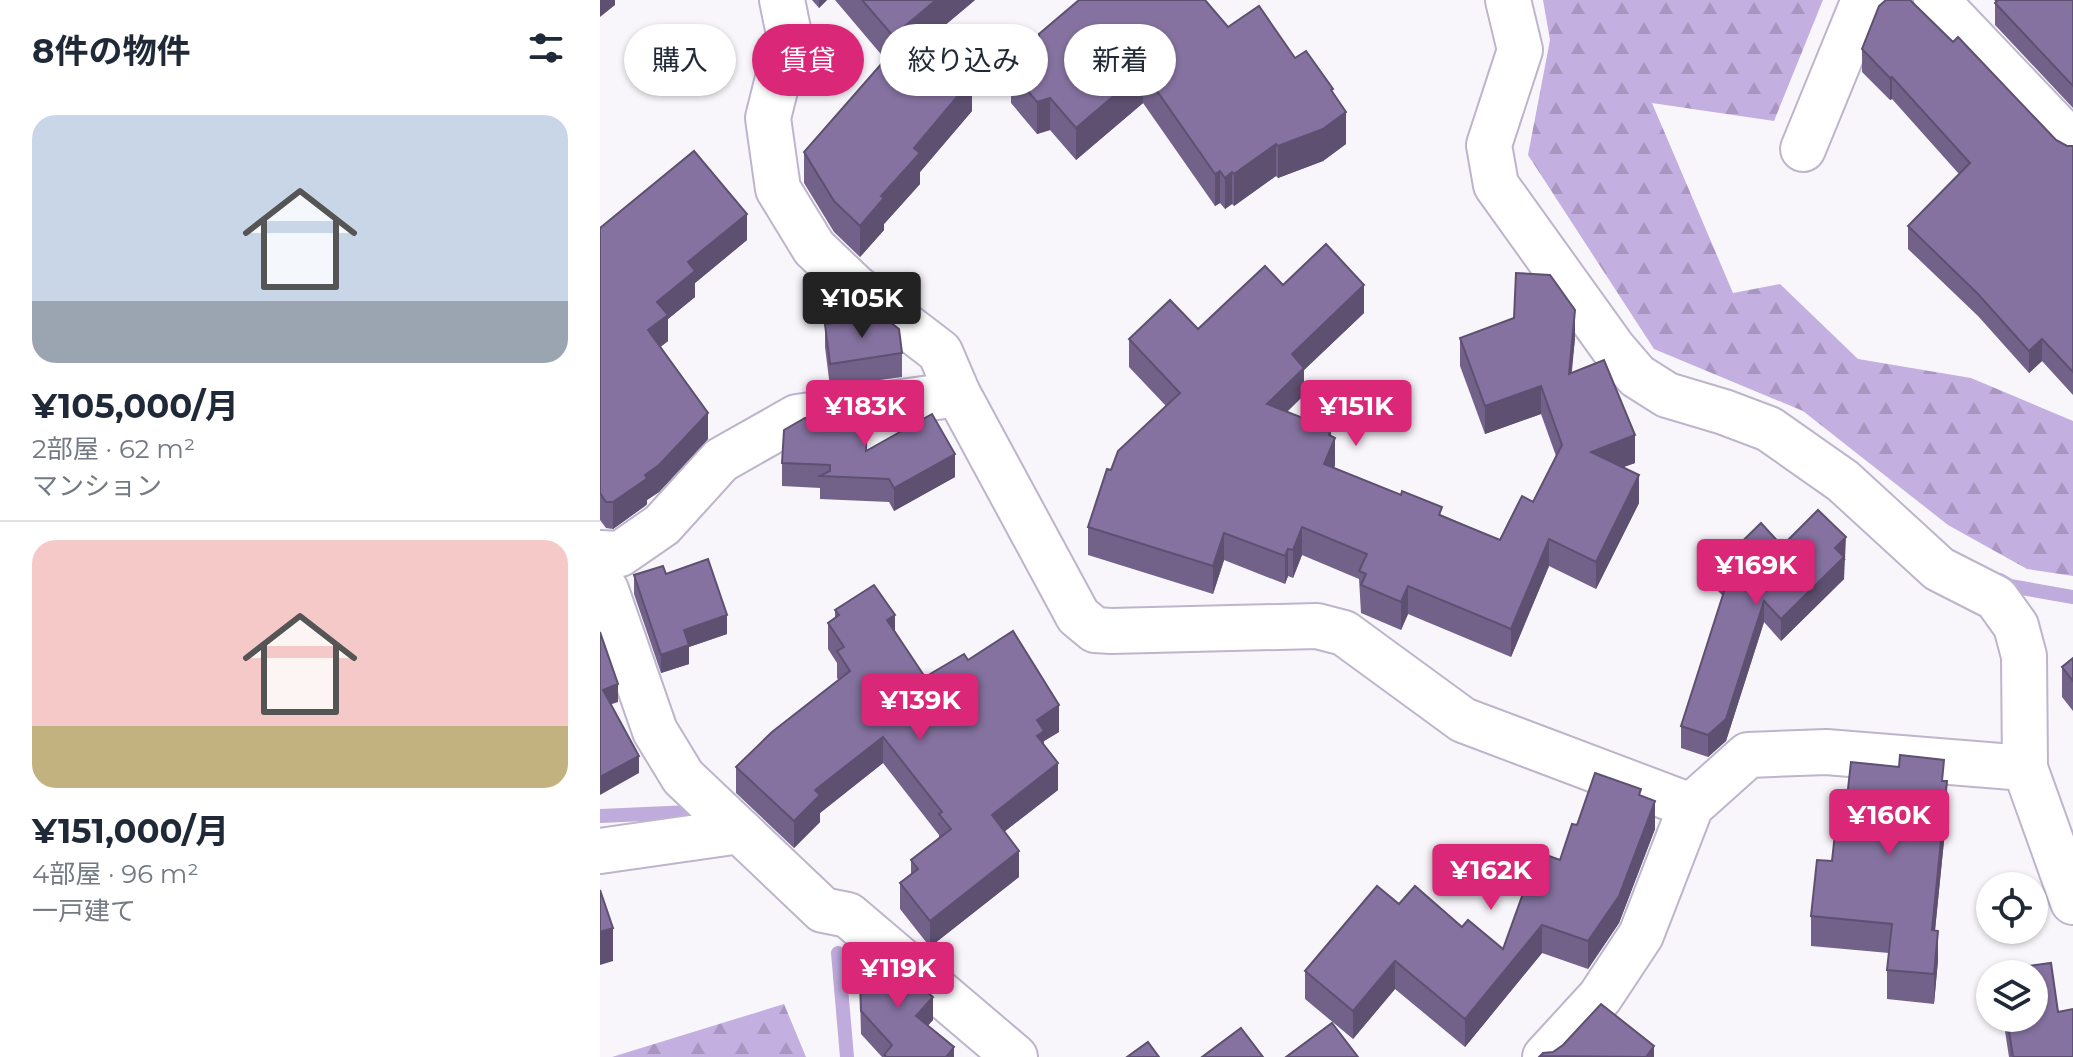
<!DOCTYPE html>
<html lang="ja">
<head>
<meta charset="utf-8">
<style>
	:root { --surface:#fff; --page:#f6f6f7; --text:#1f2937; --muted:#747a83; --line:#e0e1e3; --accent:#db2777 }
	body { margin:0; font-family:Montserrat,"Noto Sans JP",sans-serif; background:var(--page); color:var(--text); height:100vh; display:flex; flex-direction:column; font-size:30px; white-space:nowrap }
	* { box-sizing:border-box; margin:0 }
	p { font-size:26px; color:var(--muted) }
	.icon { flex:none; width:44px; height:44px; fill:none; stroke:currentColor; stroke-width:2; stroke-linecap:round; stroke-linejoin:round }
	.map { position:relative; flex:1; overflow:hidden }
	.details { display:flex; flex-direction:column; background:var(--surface); width:600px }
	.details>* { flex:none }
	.guide { position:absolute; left:24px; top:24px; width:760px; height:72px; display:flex; gap:16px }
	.controls { position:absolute; left:1376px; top:872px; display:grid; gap:16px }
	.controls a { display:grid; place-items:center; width:72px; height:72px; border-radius:50%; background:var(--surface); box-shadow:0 2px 6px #0004; font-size:40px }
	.price { position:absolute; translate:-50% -68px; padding:0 18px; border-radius:8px; background:var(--accent); color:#fff; font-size:26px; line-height:52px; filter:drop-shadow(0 2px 4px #0008) }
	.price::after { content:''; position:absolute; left:50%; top:48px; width:24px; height:18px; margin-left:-12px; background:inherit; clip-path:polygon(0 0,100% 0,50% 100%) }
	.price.on { background:#222; color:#fff }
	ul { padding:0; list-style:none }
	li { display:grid; align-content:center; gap:16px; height:424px; padding:0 32px }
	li+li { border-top:2px solid var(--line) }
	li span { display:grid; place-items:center; height:248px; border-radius:24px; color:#555 }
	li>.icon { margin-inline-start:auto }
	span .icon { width:144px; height:144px; fill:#fffc; stroke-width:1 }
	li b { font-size:34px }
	h2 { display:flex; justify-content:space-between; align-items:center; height:96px; padding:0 32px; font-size:34px }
	.chip { padding:0 28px; border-radius:36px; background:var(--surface); box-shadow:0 2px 6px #0004; font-size:28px; line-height:72px }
	.chip.on { background:var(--accent); color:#fff }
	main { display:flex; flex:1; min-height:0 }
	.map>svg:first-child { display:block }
</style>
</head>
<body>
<main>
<section class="details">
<h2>8件の物件<svg class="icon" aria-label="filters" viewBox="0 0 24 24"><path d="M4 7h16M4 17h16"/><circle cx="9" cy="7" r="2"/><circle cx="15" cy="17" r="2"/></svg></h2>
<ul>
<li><span style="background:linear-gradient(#c9d6e8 75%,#9aa5b1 0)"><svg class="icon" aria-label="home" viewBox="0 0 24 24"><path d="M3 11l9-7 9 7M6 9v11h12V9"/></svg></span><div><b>¥105,000/月</b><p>2部屋 · 62 m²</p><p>マンション</p></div></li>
<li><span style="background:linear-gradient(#f6c9c9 75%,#c2b280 0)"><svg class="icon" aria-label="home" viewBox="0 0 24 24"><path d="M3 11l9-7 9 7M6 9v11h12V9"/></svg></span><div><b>¥151,000/月</b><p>4部屋 · 96 m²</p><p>一戸建て</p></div></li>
</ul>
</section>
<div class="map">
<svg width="1473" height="1057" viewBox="0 0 1473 1057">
	<defs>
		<pattern id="forest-firs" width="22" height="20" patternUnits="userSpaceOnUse" patternTransform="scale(2)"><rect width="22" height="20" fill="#c3afe0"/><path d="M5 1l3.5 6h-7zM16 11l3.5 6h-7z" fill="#a896c0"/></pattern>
	</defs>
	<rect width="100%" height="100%" fill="#f8f6fb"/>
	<g fill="url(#forest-firs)">
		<polygon points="943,0 1223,0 1174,121 1052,103 1133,293 1180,284 1258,359 1371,378 1473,421 1473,576 1427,569 1348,525 1203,411 1054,349 928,155 950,40"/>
		<polygon points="184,1004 206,1057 12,1057"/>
	</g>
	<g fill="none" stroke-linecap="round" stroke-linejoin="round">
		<g stroke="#bfabdc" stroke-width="14">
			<polyline points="1400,580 1410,586 1473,597"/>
			<polyline points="0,816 91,812"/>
			<polyline points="238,953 247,1057"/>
		</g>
		<g stroke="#beb4cc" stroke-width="48">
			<g id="street">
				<polyline points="182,0 189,34 168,118 178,189 214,248 255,287 340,352 358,394 478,616 495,630 511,631 717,626 744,633 863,720 1091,806"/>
				<polyline points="908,0 920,50 889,145 896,185 1013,348 1037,376 1067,395 1124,412 1169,429 1243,481 1339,569 1396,598 1416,626 1424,656 1425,768 1473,902"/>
				<polyline points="1336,0 1473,144"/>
				<polyline points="1203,149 1264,0"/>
				<polyline points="0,553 20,554 62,525 121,460 197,417 358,394"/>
				<polyline points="0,580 6,590 55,731 83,777 223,910 248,915 415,1057"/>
				<polyline points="0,851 140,831"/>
				<polyline points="945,1057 1000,997 1041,935 1091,806 1148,755 1226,752 1425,768"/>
			</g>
		</g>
		<use href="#street" stroke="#fff" stroke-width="44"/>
	</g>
	<g fill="#72628a">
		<polygon points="212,0 227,0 219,8"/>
		<polygon points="235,0 375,0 326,41 372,111 320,172 320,184 284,224 284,230 260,257 234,232 204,183 204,152 285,59"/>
		<polygon points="1394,0 1473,0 1473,108 1395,25 1395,3 1396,2"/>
		<polygon points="628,27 695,58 733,93 746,144 723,161 678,178 676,176 634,206 632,204 625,209 620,203 615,206 543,103 476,160 450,130 437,134 411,103 411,71 439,48"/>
		<polygon points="1262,49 1467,146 1473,146 1473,395 1442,361 1429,373 1378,316 1308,249 1308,226 1359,174 1292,99 1290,100 1262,72"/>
		<polygon points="0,228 147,240 95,283 95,297 68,319 68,341 60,347 108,439 59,492 47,500 47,504 45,506 13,529 6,528 0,520"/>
		<polygon points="683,285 764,313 704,370 704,395 687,412 731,435 735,465 734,468 900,540 933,502 956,456 941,414 885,434 860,366 860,338 975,338 971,373 1035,463 1023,467 1039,503 996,589 949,566 911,657 808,614 801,630 761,613 759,579 702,555 693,578 688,576 685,584 624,560 613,594 488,555 488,527 511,470 566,406 529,367 529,339 598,329"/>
		<polygon points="225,324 302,353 302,377 230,387 225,347"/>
		<polygon points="267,450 355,477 294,511 289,502 220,499 220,488 182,486 182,463"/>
		<polygon points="1182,546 1246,559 1244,561 1244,579 1181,641 1164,622 1126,741 1108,757 1081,748 1081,726 1123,596 1116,589 1116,567"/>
		<polygon points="66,574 127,634 89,647 89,664 61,673 34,594 34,575"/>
		<polygon points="235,610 295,631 325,677 368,660 459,732 444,741 444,745 458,790 404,832 419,877 330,947 300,909 300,883 311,875 311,860 339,838 339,835 283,763 220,813 220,822 194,848 136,793 136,767 239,680 237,678 237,663 228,649 228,623 235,618"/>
		<polygon points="1473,658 1473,711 1462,697 1462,667"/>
		<polygon points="1344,781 1347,811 1335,930 1338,960 1334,1004 1287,999 1287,970 1289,953 1211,946 1211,916 1232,861 1245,816"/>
		<polygon points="1041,796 1055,829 1019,923 988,969 942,953 865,1047 795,989 753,1039 705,999 705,971 799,904 862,927 903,949 960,860 977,825"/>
		<polygon points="259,956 333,1020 328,1025 354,1057 282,1057 261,1034"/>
		<polygon points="1458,1012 1473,1057 1409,1057 1403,1018 1434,1018"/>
	</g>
	<g fill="#5d5070">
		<polygon points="0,0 15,0 15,5 0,17"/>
		<polygon points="219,0 227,0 219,8"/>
		<polygon points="336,0 375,0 293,69 293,36"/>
		<polygon points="543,71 543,103 476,160 476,128"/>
		<polygon points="1292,77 1292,99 1290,100 1290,78"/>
		<polygon points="372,79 372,111 320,172 320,184 284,224 284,230 260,257 260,226 314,148"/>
		<polygon points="450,98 450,130 437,134 437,102"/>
		<polygon points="746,112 746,144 723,161 678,178 678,146"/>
		<polygon points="676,144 676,176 634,206 634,174"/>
		<polygon points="620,171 620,203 615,206 615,174"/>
		<polygon points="632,172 632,204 625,209 625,178"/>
		<polygon points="147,214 147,240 95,283 95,297 68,319 68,341 48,357 48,330 57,302 88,262"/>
		<polygon points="764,285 764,313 704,370 704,395 667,431 667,404 692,354"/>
		<polygon points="975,310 975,338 969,402 969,374"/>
		<polygon points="1442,339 1442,361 1429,373 1429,351"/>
		<polygon points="941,386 941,414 885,434 885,406"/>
		<polygon points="108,413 108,439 59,492 47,500 47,504 45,506 13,529 13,502 45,475"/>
		<polygon points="731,429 731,449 735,438 735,465 724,492 724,464"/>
		<polygon points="1035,435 1035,463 991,479 991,452"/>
		<polygon points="355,454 355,477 294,511 294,488"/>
		<polygon points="1039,475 1039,503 996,589 996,562"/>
		<polygon points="702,527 702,555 693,578 693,550"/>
		<polygon points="624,533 624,560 613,594 613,566"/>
		<polygon points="1246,537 1244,579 1181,641 1181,619 1235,548"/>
		<polygon points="949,539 949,566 911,657 911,629"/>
		<polygon points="688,549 688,576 685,584 685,556"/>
		<polygon points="808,586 808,614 801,630 801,602"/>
		<polygon points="1164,601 1164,622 1126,741 1108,757 1108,735"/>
		<polygon points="127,615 127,634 89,647 89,664 61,673 61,655 84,630"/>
		<polygon points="295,615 295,642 287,620"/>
		<polygon points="18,684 18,702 3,707 3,690"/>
		<polygon points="459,705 459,732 444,741 444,758 437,762 437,720"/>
		<polygon points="283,737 283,763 220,813 220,822 194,848 194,821 215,790"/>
		<polygon points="39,756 39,773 0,795 0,777"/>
		<polygon points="458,763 458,790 392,841 392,815"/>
		<polygon points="1347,781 1347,811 1332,960 1332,930"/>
		<polygon points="1055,801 1055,829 1019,923 988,969 988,941"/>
		<polygon points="419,851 419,877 330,947 330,921"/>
		<polygon points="942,925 942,953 865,1047 865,1019"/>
		<polygon points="13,928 13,961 0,965 0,932"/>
		<polygon points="1338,931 1338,960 1334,1004 1334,974"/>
		<polygon points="795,961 795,989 753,1039 753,1011"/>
		<polygon points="333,997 333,1020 316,1039 316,1016"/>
		<polygon points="1054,1046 1054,1057 1046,1057"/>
		<polygon points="354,1047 354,1057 346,1057"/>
	</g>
	<g fill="#8572a0" stroke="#5d5070" stroke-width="2">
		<polygon points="262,0 336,0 293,36"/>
		<polygon points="479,0 605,0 628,27 659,6 695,58 706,51 733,89 731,90 746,112 723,129 678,146 676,144 634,174 632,172 625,178 620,171 615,174 543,71 476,128 450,98 437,102 411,71 439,48 439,34"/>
		<polygon points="1286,0 1310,0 1353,42 1358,37 1456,140 1467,146 1473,146 1473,372 1442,339 1429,351 1378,294 1308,226 1370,163 1292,77 1290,78 1262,49 1279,6"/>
		<polygon points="1398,0 1473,0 1473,86 1395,3"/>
		<polygon points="312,29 372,79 314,148 320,153 281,196 284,198 260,226 234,201 204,152"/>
		<polygon points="94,151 147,214 88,262 95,271 57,302 68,315 48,330 108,413 59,465 45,475 47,478 45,480 13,502 6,502 0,493 0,228"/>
		<polygon points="726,244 764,285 692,354 704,368 667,404 731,429 729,435 735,438 724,464 801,495 802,491 842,507 839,515 900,540 922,496 933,502 962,445 941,386 885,406 860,338 914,318 916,273 950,275 975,310 969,374 1004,360 1035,435 991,452 1039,475 996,562 949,539 911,629 808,586 801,602 761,585 766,574 759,571 767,554 702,527 693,550 688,549 685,556 624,533 613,566 488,527 507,469 511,470 518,451 580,393 529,339 570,300 598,329 665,266 683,285"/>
		<polygon points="282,316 299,329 302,353 230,364 225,324"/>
		<polygon points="267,409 266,451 332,414 355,454 294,488 289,479 220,476 230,471 230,465 182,463 184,430 205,418 229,417 230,414"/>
		<polygon points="1218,510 1246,537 1235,548 1244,557 1181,619 1164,601 1126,719 1108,735 1081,726 1128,579 1116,567 1161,523 1182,546"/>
		<polygon points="108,559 127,615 84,630 89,645 61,655 34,575 63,566 66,574"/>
		<polygon points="274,585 295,615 287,620 325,677 364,654 368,660 413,631 459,705 437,720 444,731 437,736 458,763 392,815 419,851 330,921 300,883 318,869 311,860 351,829 339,814 342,812 283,737 215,790 220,795 194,821 136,767 172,732 250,671 237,651 244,647 228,623 239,615 235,610"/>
		<polygon points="0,632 18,684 3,690 39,756 0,777"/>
		<polygon points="1473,658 1473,681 1462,667"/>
		<polygon points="1300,755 1344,760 1342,781 1347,781 1332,930 1338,931 1334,974 1287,970 1292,924 1211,916 1217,860 1232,861 1237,815 1245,816 1251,762 1299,767"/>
		<polygon points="995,773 1041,789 1039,795 1055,801 1019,896 988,941 942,925 865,1019 795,961 753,1011 705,971 777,886 799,904 815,886 862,927 868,920 903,949 938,852 960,860 972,824 977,825"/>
		<polygon points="0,890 13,928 0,932"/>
		<polygon points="284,955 333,997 316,1016 354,1047 346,1057 287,1057 284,1055 292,1045 261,1011 259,956"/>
		<polygon points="1451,963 1458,1012 1473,1009 1473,1057 1413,1057 1407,1018 1434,1018 1434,974 1401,974 1400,970"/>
		<polygon points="1001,1004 1054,1046 1046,1057 940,1056 943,1053 953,1052 963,1045"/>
		<polygon points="732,1023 758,1057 686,1057"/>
		<polygon points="641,1028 663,1057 602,1057"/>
		<polygon points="548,1042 559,1057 527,1057"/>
	</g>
</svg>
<div class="controls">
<a><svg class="icon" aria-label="locate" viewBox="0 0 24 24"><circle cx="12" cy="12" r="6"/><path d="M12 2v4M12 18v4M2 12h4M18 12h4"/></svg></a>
<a><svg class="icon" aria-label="layers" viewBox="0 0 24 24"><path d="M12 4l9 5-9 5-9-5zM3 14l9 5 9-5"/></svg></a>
</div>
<b class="price on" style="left:262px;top:340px">¥105K</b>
<b class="price" style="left:265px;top:448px">¥183K</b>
<b class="price" style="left:756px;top:448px">¥151K</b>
<b class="price" style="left:1156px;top:607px">¥169K</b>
<b class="price" style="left:320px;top:742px">¥139K</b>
<b class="price" style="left:1289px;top:857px">¥160K</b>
<b class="price" style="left:891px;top:912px">¥162K</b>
<b class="price" style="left:298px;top:1010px">¥119K</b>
<div class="guide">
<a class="chip">購入</a>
<a class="chip on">賃貸</a>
<a class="chip">絞り込み</a>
<a class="chip">新着</a>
</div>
</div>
</main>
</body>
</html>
